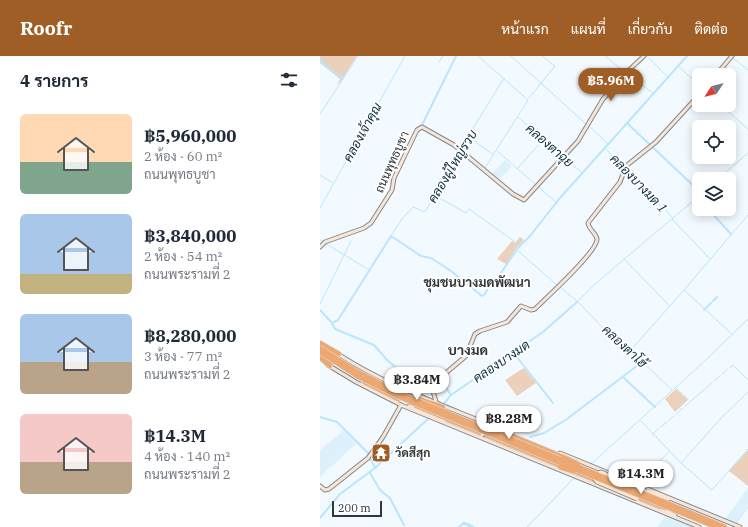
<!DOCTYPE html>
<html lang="th">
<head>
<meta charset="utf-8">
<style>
	:root { --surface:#fff; --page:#f2f2f3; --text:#1f2937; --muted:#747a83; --accent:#9e5e26 }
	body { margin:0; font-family:"IBM Plex Serif",Sarabun,serif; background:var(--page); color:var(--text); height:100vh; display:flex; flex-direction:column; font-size:15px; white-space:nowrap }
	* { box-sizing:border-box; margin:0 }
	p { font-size:13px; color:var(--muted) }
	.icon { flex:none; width:22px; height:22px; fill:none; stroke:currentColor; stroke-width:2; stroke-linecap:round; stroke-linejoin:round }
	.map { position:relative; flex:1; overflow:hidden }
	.sheet { display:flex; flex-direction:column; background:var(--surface); width:320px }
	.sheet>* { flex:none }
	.needle { width:26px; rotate:234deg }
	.controls { position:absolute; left:372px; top:12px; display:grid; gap:8px }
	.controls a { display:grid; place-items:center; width:44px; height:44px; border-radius:6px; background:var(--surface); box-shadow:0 2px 10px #0003; font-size:20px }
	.scale { position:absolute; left:12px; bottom:10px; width:50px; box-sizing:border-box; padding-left:4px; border:2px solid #313638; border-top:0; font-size:11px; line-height:14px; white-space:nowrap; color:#313638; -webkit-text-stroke:3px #fff; paint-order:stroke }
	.price { position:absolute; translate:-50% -34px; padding:0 9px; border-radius:14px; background:#fff; color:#222; font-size:13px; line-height:26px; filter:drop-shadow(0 1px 2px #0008) }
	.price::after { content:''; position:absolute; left:50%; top:24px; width:12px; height:9px; margin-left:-6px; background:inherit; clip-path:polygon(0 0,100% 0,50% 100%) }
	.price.current { background:var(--accent); color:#fff }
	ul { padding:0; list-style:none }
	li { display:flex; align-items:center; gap:12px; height:100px; padding:0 20px }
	li span { display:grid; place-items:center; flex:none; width:112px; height:80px; border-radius:6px; color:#555 }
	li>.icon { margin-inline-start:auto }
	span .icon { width:48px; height:48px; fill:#fffc; stroke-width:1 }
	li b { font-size:17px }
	h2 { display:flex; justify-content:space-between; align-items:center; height:48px; padding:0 20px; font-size:17px }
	header { display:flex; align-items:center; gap:24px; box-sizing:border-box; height:56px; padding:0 20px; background:var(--accent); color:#fff }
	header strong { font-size:19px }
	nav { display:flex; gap:22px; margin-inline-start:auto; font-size:14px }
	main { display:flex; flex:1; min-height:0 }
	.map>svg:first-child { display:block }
</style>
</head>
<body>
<header>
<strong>Roofr</strong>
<nav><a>หน้าแรก</a><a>แผนที่</a><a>เกี่ยวกับ</a><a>ติดต่อ</a></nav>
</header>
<main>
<section class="sheet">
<h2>4 รายการ<svg class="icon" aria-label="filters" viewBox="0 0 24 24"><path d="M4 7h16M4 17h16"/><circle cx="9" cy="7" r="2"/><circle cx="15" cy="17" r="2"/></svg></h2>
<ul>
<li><span style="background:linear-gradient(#ffd9b3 60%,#7fa58c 0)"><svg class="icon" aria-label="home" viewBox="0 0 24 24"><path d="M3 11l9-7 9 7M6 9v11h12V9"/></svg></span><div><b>฿5,960,000</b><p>2 ห้อง · 60 m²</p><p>ถนนพุทธบูชา</p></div></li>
<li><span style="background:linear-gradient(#a9c7e8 75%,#c2b280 0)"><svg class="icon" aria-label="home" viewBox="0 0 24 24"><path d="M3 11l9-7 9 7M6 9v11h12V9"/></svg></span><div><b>฿3,840,000</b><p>2 ห้อง · 54 m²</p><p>ถนนพระรามที่ 2</p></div></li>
<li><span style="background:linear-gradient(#a9c7e8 60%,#b9a48a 0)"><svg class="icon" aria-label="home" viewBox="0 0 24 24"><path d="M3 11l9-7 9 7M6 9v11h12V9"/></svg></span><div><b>฿8,280,000</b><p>3 ห้อง · 77 m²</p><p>ถนนพระรามที่ 2</p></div></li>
<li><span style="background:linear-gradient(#f6c9c9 60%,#b9a48a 0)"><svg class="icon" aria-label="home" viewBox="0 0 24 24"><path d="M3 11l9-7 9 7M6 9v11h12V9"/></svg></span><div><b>฿14.3M</b><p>4 ห้อง · 140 m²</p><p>ถนนพระรามที่ 2</p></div></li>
</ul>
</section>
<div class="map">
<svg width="428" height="471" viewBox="0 0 428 471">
	<rect width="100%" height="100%" fill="#f3faff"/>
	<g fill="#ddf1fd">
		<polygon points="185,104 192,110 180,123 172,117"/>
		<polygon points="24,374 36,388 0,421 0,394"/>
		<polygon points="428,432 428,449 417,465 415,467 405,463"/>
		<polygon points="346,459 375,471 337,471"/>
	</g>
	<g fill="#ebd0bc">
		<polygon points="0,0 37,0 19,28 18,27 20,23 0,7"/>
		<polygon points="200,181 204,184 197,191 187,207 186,208 177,203 192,185 195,187"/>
		<polygon points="204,312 216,327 197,340 185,324"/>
		<polygon points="356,333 368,344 355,356 345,343"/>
		<polygon points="428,394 428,430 409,415"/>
	</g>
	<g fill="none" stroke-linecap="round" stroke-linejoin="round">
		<g stroke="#b9e5fe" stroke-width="1">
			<polyline points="158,0 208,44 165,112"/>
			<polyline points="191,0 266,68"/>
			<polyline points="285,0 305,16"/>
			<polyline points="327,0 348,21"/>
			<polyline points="413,2 428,14"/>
			<polyline points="0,4 3,0"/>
			<polyline points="119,6 123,0"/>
			<polyline points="358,10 379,29"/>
			<polyline points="307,18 333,37"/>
			<polyline points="209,42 235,10 222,0"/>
			<polyline points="401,49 428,73"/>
			<polyline points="0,58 38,0"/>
			<polyline points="198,61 242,100"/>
			<polyline points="269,70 288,88"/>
			<polyline points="148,81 173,98"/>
			<polyline points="141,92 184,22"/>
			<polyline points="285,92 303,111"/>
			<polyline points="177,95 237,147"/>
			<polyline points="245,102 262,117"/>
			<polyline points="197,113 223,84"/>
			<polyline points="306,113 352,161"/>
			<polyline points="0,119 13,127"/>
			<polyline points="398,123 428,97"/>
			<polyline points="114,139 146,157 149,153 201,190"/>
			<polyline points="0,152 85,0"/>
			<polyline points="352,163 389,202"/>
			<polyline points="71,180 82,163 93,151 105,156 139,95"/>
			<polyline points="0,184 49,214"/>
			<polyline points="197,194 237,229"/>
			<polyline points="304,203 349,249"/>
			<polyline points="240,231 259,247 283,272 294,279 352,334"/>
			<polyline points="364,234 428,159"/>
			<polyline points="257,246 276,227 379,140"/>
			<polyline points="0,248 31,185"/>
			<polyline points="311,294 364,234 413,279"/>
			<polyline points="410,312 413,309 428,324"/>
			<polyline points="402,318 408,313"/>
			<polyline points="394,325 400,320"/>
			<polyline points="356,332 368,343"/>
			<polyline points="365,350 392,327"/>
			<polyline points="356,358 363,352"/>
			<polyline points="349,364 354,360"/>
			<polyline points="321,365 361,407 392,434 428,393"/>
			<polyline points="341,371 347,366"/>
			<polyline points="333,378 338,373"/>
			<polyline points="361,407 401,362 428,336"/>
			<polyline points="271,408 387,303 428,263"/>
			<polyline points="317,426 349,396"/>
			<polyline points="207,471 258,418"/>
			<polyline points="413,471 428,451"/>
		</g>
		<g stroke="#b9e5fe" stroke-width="2">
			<polyline points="0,5 23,23"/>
			<polyline points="307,67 379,135"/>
			<polyline points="102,69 136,0"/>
			<polyline points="377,142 379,144"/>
			<polyline points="388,153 411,178"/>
			<polyline points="393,245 397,241"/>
			<polyline points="0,254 12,267 18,264 71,180 101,200 111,202 131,215 162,240 165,238 168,232 174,227 198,192 210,180 240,142 367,0"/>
			<polyline points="384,254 391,247"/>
			<polyline points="12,267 15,273 54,289 68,305 83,317 108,323 120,323 131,339"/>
			<polyline points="193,296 233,347"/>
			<polyline points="303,321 335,351"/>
			<polyline points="122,350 131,339 223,276 257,246"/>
			<polyline points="0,361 17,366 48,397 55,412"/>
			<polyline points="210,381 224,377 247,363 322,306"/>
			<polyline points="50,417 60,434 70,442 84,469"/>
			<polyline points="0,462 20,438 55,412 110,361"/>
			<polyline points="139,471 144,467"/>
		</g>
		<polyline stroke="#b9e5fe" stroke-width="3" points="144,467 153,471"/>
		<g stroke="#7e898f" stroke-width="5">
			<g id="secondary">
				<polyline points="396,19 412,0"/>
				<polyline points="0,191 5,186 44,172 51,167 72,134 74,122 97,74 102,71 134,89 193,138 204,144 258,85 283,43 309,14 324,0"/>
				<path d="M18,298C64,328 117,347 168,368"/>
				<polyline points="8,309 36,326 81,349 379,471"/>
				<path d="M116,346L113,335L127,316L146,300L155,278L160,275L187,266L201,250L211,254L215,253C225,243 278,195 277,183C276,177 269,174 268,167L300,126L306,110L336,86L379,39"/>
				<polyline points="89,350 125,364"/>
				<polyline points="240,397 420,471"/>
				<polyline points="0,430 5,434 9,433 48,402 63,381 81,349"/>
				<polyline points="326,435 349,443"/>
				<polyline points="342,453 355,459"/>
			</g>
		</g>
		<g stroke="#d6d7d7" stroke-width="6">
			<g id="highway">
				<polyline points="0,287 19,298"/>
				<polyline points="0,300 12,306"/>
				<polyline points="2,303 10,310"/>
				<polyline points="44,326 78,343"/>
				<polyline points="95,342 123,351"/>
				<polyline points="96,350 278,425"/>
				<polyline points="166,369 243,401"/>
				<polyline points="290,430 345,452"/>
			</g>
		</g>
		<use href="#secondary" stroke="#fae5d5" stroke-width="3"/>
		<use href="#highway" stroke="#eda872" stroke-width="4.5"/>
		<g stroke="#7e898f" stroke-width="5" stroke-linecap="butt">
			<g id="secondary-bridge">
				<polyline points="162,379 168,376 166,369"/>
				<polyline points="317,443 277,426 274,422 275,418 281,416 326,435"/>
			</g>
		</g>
		<g stroke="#d6d7d7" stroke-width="6" stroke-linecap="butt">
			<g id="highway-bridge">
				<polyline points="0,292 34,314 79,337 405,471"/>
				<polyline points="0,296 39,321 77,340 396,471"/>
				<polyline points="243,401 258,408"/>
				<polyline points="240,411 253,415"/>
			</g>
		</g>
		<use href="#secondary-bridge" stroke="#fae5d5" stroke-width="3"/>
		<use href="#highway-bridge" stroke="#eda872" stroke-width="4.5"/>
	</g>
	<defs>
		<g id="temple-square" transform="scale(1)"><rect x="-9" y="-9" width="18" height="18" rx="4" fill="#9e5e26" stroke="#fff"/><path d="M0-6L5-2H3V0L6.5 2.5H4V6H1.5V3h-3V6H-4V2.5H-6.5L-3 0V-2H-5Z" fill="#fff"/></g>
	</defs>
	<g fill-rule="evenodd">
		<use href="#temple-square" x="61" y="397"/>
	</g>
	<g text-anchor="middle" stroke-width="4" stroke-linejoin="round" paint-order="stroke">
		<g font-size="12" fill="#313638" stroke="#fff">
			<text transform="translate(72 106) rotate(-66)" y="4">ถนนพุทธบูชา</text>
		</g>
		<g font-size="12" font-weight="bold" fill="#313638" stroke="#fff" text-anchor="start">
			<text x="75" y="401">วัดสีสุก</text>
		</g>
		<g font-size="13" font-style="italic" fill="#0a3041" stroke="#fff">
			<text transform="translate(42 76) rotate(-61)" y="5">คลองเจ้าคุณ</text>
			<text transform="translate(230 89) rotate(41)" y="5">คลองตาฉุย</text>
			<text transform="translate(132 110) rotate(-59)" y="5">คลองผู้ใหญ่รวบ</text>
			<text transform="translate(319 127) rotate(46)" y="5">คลองบางมด 1</text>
			<text transform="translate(305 290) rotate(43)" y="5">คลองตาโฮ้</text>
			<text transform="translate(181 305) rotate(-34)" y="5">คลองบางมด</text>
		</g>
		<g font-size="13" font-weight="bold" fill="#313638" stroke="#fff">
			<text x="157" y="231">ชุมชนบางมดพัฒนา</text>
		</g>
		<g font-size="14" font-weight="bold" fill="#313638" stroke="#fff">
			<text x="148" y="299">บางมด</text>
		</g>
	</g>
</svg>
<div class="controls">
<a><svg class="needle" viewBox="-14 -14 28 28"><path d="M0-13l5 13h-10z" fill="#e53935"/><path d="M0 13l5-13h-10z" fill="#747a83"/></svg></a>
<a><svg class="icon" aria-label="locate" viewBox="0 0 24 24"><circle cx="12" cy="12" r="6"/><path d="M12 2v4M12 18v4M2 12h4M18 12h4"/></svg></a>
<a><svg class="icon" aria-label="layers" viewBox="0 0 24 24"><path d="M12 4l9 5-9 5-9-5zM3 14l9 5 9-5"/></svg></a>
</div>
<div class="scale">200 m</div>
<b class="price current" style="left:291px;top:46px">฿5.96M</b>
<b class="price" style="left:97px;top:345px">฿3.84M</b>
<b class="price" style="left:189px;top:384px">฿8.28M</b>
<b class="price" style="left:321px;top:439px">฿14.3M</b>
</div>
</main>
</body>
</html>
